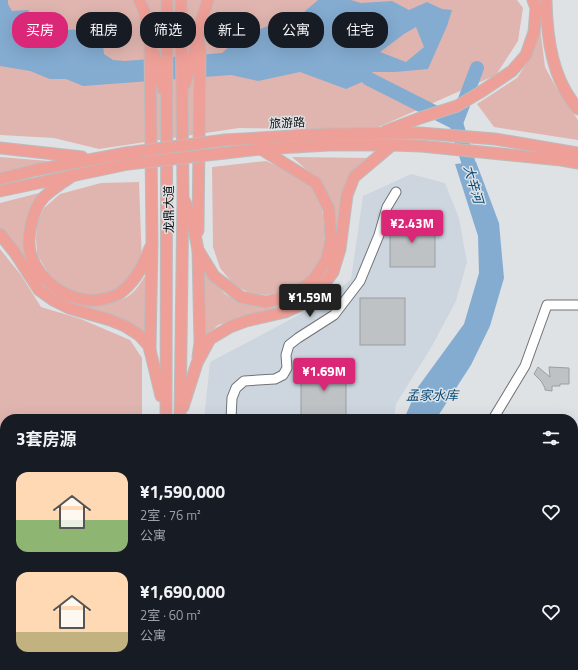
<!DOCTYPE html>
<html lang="zh">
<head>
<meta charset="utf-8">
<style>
	:root { --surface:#171b24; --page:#20242c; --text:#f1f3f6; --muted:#9ea1a6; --accent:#db2777 }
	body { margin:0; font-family:"Titillium Web","Noto Sans SC",sans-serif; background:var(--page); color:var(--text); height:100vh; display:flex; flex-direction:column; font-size:15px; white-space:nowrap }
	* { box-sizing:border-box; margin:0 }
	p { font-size:13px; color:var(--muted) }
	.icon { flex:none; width:22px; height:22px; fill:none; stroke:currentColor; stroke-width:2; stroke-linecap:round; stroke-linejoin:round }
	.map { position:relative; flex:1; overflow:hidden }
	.details { position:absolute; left:0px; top:414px; width:578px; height:256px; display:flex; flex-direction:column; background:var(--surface); border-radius:16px 16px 0 0; box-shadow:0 4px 16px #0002 }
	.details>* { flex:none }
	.guide { position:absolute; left:12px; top:12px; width:554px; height:36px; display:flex; gap:8px }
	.price { position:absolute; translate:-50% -34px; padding:0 9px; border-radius:4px; background:var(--accent); color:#fff; font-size:13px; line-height:26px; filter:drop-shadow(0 1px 2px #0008) }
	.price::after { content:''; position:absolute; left:50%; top:24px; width:12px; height:9px; margin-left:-6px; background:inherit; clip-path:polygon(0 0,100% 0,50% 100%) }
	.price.on { background:#222; color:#fff }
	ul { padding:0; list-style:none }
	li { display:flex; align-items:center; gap:12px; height:100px; padding:0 16px }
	li span { display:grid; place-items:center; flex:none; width:112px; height:80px; border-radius:12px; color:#555 }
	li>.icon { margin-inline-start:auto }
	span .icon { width:48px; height:48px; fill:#fffc; stroke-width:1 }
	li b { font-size:17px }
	h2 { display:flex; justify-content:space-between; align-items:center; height:48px; padding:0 16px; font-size:17px }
	.tag { padding:0 14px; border-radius:16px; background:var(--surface); box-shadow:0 4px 16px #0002; font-size:14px; line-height:36px }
	.tag.on { background:var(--accent); color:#fff }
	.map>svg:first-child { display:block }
</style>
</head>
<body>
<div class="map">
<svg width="578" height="670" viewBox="0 0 578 670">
	<rect width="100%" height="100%" fill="#dfe2e5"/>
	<g fill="#cdd6df">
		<polygon points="411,174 445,183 459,218 467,262 456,301 432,346 396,404 394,419 204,419 210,362 329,299 351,279 363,196"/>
		<rect x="202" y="665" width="184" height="5"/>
	</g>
	<g fill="#e0b5af">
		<polygon points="0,0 517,0 523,8 518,41 496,75 372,130 239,128 99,149 54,138 0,135"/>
		<polygon points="540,27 545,67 557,89 578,120 578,140 494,127 477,104 517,78 534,52"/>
		<polygon points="0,157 49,161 0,173"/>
		<polygon points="292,157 371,158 352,174 337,247 326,277 300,302 218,325 206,337 204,271 225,294 236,300 264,306 285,304 301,297 317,284 325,270 335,227 316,178"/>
		<polygon points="266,161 294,174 313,188 322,208 325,235 322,258 311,274 291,291 265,295 250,293 234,285 220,268 213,247 212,167"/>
		<polygon points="139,182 142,263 125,285 103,294 81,294 60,286 48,273 37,254 36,238 37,223 44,208 60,194 101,183"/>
		<path d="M43,192C36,204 27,216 25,230C23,249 37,282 52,293C54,295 58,296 61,297C81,306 102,308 123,299C134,295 141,282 147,273V336L120,318L72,305L51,296L40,285L28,267L18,248L0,227V203Z"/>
		<polygon points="0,249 21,275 41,307 81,319 130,340 142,358 142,419 5,419 5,665 142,665 143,670 0,670"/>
	</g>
	<g fill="#84acd1" fill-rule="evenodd">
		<path d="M0,0H8V4L12,11L28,10L36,19V27L42,30L64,26L68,30L82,29L89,35H94L102,37L104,54L113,60L125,61L222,53L241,36L303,13L318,0H351L361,3L392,1L409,10L427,2L442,9L452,10L447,26L428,69L395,72H362L369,79L346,89L300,72L258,81L231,75L83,86L66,79H50L30,71L0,66ZM416,27L424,47L406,62L380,52L404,34Z"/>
		<polygon points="476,162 499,223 504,278 490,326 471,365 436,419 404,419 418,387 464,324 479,273 478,236 455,164"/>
		<rect x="395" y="665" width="30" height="5"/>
	</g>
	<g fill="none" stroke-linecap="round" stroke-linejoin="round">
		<g stroke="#84acd1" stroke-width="14">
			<polyline points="341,53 369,79 456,123 474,180"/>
			<polyline points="456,123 477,68"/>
		</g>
	</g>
	<g fill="#bec2c5" stroke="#9b9ea1">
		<rect x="390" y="220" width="45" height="47"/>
		<rect x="360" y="298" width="45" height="47"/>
		<polygon points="538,367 550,377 549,367 569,368 569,384 560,384 560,386 552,386 552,391 545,390 545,388 541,381 534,374"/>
		<rect x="301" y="368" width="45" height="47"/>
	</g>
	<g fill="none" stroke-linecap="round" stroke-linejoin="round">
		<g stroke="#707376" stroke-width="11">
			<g id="minor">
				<polyline points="231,419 232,398 236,388 244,381 275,379 283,375 287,368 286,355 289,345 298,338 334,315 360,281 379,235 387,207 396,192"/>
				<polyline points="493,419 525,366 547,305 578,305"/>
				<polyline points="225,665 225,670"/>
				<polyline points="472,670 472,665"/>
			</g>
		</g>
		<g stroke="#bcbcbd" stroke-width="13">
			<g id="major">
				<polyline points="139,0 145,13 150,41 152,244 150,351"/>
				<path d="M546,0C547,39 552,79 578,109"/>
				<polyline points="198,37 200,51 198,231"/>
				<polyline points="154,53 163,89"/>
				<polyline points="185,84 198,37 200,24 208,0"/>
				<polyline points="386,131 420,118 457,106 479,93 512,71 526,55 534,32 536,8 533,0"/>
				<polyline points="225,140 327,134 420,133 495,139 578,153"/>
				<polyline points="0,148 82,157"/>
				<polyline points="225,153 261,149 329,145 392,145 421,146 561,160 578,163"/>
				<path d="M73,175C64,182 52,189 44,197C37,204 33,216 31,225C29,234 28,243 30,252C38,281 67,302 97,300C104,299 114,297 120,293C135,282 144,265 150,248"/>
				<polyline points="0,179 36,170 126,153"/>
				<polyline points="0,191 128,164"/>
				<polyline points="185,202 193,224 198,250 214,276 241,297 266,302 294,295 314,279 327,259 331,239 329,209 316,183 261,149"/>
				<polyline points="0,234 15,253 39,290 53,300 69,308 110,320 125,326 139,335 149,346 161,396"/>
				<polyline points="198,357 200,343 198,250"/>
				<polyline points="183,407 197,363 210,339 230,327 246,321 285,312 302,304 321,288 333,272 340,249 347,195 354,177 392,145"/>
				<polyline points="166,419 167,0"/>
				<polyline points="180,419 183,194 181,0"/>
				<polyline points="162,670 162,665"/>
				<polyline points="181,670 181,665"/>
			</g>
		</g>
		<use href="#minor" stroke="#fff" stroke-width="9"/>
		<use href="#major" stroke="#eea098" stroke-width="11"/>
		<g stroke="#bcbcbd" stroke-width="13" stroke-linecap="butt">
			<g id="major-bridge">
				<polyline points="126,153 225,140"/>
				<polyline points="128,164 225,153"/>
			</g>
		</g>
		<use href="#major-bridge" stroke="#eea098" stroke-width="11"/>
	</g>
	<g text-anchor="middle" stroke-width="3" stroke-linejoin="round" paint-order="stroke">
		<g font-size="12" fill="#0f1012" stroke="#dfe2e5">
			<text transform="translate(287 123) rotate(-2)" y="4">旅游路</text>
			<text transform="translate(169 209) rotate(-90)" y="4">龙鼎大道</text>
		</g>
		<g font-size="13" font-style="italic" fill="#054978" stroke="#dfe2e5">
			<text transform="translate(474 184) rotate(74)" y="5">大辛河</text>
			<text x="432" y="400">孟家水库</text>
		</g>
	</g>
</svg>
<b class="price" style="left:412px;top:244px">¥2.43M</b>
<b class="price on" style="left:310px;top:318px">¥1.59M</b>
<b class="price" style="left:324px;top:392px">¥1.69M</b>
<div class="guide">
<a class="tag on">买房</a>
<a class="tag">租房</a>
<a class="tag">筛选</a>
<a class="tag">新上</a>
<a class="tag">公寓</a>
<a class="tag">住宅</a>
</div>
<section class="details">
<h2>3套房源<svg class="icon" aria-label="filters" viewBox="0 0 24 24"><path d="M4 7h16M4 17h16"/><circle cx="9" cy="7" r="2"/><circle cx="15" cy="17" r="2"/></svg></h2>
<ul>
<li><span style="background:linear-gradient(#ffd9b3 60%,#8fb573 0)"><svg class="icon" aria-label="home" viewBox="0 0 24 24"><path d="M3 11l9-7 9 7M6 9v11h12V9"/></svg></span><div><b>¥1,590,000</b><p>2室 · 76 m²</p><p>公寓</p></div><svg class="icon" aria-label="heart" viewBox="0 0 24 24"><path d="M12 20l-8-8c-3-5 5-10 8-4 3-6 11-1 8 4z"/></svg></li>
<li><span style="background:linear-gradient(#ffd9b3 75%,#c2b280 0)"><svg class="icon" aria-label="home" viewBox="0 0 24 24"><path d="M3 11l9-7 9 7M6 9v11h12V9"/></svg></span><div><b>¥1,690,000</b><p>2室 · 60 m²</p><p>公寓</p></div><svg class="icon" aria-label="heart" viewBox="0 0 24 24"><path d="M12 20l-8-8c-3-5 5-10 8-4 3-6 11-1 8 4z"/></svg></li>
</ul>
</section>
</div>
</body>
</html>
